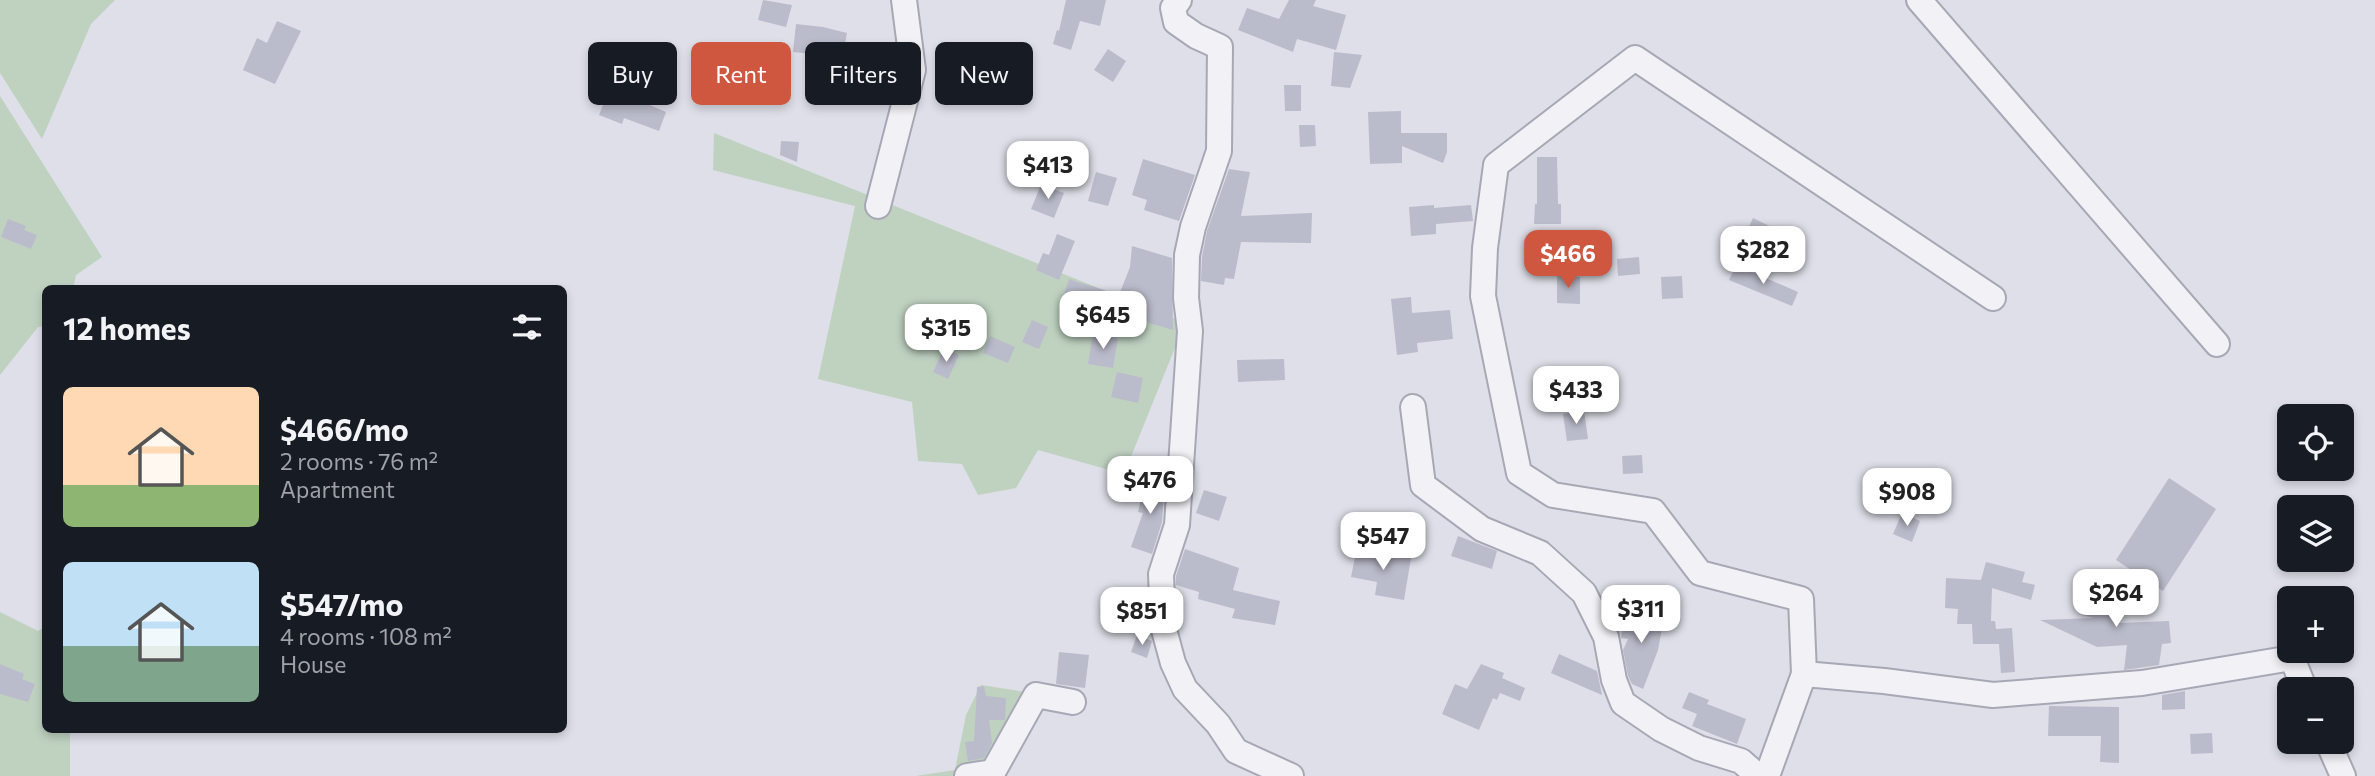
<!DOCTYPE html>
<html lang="en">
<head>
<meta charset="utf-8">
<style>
	:root { --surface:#171b24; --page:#242831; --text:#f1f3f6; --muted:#9ea1a6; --accent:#cf5740 }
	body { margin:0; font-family:Commissioner,sans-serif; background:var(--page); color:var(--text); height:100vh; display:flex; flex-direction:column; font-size:26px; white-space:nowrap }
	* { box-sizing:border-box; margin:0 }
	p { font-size:23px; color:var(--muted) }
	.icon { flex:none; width:38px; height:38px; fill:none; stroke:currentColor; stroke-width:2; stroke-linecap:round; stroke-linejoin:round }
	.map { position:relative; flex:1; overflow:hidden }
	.panel { position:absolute; left:42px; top:285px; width:525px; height:448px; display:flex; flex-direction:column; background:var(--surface); border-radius:10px; box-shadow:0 4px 10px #0003 }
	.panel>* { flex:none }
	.top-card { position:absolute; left:588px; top:42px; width:665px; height:63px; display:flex; gap:14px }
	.controls { position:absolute; left:2277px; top:404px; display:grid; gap:14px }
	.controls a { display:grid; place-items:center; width:77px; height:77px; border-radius:10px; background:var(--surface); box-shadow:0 4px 10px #0003; font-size:35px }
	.price { position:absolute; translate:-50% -60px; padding:0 16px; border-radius:14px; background:#fff; color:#222; font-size:23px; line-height:46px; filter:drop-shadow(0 2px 4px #0008) }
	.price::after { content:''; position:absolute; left:50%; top:42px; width:21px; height:16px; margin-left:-10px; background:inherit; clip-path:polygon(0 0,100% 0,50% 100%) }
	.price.selected { background:var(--accent); color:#fff }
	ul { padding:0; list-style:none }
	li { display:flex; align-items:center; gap:21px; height:175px; padding:0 21px }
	li span { display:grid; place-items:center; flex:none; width:196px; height:140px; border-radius:10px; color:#555 }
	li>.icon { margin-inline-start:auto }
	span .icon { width:84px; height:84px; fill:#fffc; stroke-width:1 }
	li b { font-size:30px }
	h2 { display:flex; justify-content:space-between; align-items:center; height:84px; padding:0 21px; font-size:30px }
	.pill { padding:0 24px; border-radius:10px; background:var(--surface); box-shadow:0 4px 10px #0003; font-size:24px; line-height:63px }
	.pill.selected { background:var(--accent); color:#fff }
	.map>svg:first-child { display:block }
</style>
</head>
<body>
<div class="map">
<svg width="2375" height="776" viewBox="0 0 2375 776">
	<rect width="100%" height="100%" fill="#dedfe8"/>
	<g fill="#bfd2c0">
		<polygon points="0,0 115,0 91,24 42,139 0,73"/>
		<polygon points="0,96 102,257 76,275 73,289 46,289 45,326 38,327 0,375"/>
		<polygon points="714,133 1185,323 1124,474 1038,450 1016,488 978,495 962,464 918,461 912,402 818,379 855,206 713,170"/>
		<polygon points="0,612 38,631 45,627 46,730 70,730 70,776 0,776"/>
		<polygon points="981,685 1032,693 1000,776 916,776 955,770 966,715"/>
	</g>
	<g fill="#bbbccb">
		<polygon points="763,0 792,5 786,27 758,20"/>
		<polygon points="1066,0 1106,0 1100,26 1080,21 1071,50 1053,44 1057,30 1059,31"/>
		<polygon points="1289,0 1316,0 1313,6 1346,15 1336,50 1297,39 1293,52 1238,30 1247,8 1279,19"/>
		<polygon points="277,21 301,31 275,84 243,70 257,38 267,43"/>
		<polygon points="796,24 823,27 847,33 841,65 827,61 832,96 810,99 808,83 817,82 824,55 793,52"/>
		<polygon points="1108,49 1126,61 1113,82 1094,70"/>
		<polygon points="1334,52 1362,55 1350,88 1331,86"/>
		<polygon points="1284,85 1301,85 1301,111 1285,111"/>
		<polygon points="610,88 666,112 659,131 624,118 622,124 599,115"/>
		<polygon points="1401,111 1401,133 1447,133 1447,152 1443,163 1402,146 1402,163 1370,164 1368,112"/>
		<polygon points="1299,125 1315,125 1316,146 1300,147"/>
		<polygon points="781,141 799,142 797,162 780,155"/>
		<polygon points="1537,157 1557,157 1558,204 1561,204 1561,224 1534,224 1535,204 1537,204"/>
		<polygon points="1143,159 1195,175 1179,221 1144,210 1147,200 1132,195"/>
		<polygon points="1229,169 1250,172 1241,216 1312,213 1311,243 1241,242 1234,279 1225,278 1224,285 1201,281 1202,257 1207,231"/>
		<polygon points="1096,172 1117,178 1108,206 1088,201"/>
		<polygon points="1041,185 1064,193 1054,218 1031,209"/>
		<polygon points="1434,205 1434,208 1471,205 1473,221 1436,224 1436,234 1411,236 1409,207"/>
		<polygon points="1753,218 1792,237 1783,256 1744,237"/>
		<polygon points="8,219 26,226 24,230 37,235 31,249 1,237"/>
		<polygon points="1057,234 1075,241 1059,280 1036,270 1043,253 1049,255"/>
		<polygon points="1132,246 1172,258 1173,330 1063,297 1069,279 1119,295 1130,267"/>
		<polygon points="1639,257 1640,274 1618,276 1617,259"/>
		<polygon points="1736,265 1798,292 1792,306 1729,280"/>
		<polygon points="1557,276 1580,277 1580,304 1557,303"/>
		<polygon points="1682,276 1683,298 1662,299 1661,277"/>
		<polygon points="1411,297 1412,313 1450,310 1453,339 1417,343 1418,352 1397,355 1391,299"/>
		<polygon points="1032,320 1048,327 1039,349 1022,342"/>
		<polygon points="1093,334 1118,338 1113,368 1088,364"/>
		<polygon points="990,336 1015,347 1008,363 983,353"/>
		<polygon points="944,348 959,355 948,379 933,372"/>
		<polygon points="1284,359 1285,380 1238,382 1237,360"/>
		<polygon points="1117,372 1143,378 1138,403 1111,397"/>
		<polygon points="1584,411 1588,439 1567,441 1563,414"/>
		<polygon points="1642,455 1643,473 1623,474 1622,456"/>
		<polygon points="1146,478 1165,483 1162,522 1152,554 1131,547 1143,513 1138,512"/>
		<polygon points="2169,478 2216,509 2163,591 2116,560"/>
		<polygon points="1204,490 1227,497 1219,521 1196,513"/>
		<polygon points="1902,513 1920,521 1912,542 1893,534"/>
		<polygon points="1458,536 1497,551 1492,569 1451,556"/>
		<polygon points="1357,547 1411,558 1404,600 1375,595 1377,582 1351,577"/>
		<polygon points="1185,549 1239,568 1233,590 1280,601 1275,625 1232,618 1235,609 1198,599 1199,592 1176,585 1176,576"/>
		<polygon points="1986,562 2025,572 2022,582 2035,585 2031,600 1992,588 1991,621 1995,621 1996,629 2012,628 2015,672 2001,673 1999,644 1973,644 1972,624 1957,624 1958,609 1945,608 1946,578 1981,580"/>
		<polygon points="2117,586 2119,623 2169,621 2171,643 2162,644 2159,665 2124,670 2127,645 2097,647 2040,620 2094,618 2082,615 2081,588"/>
		<polygon points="1626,611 1664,618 1658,650 1643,689 1632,684 1628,676 1623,650 1628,639 1621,638"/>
		<polygon points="1137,635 1152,641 1147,658 1131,652"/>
		<polygon points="1059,652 1089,655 1085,688 1056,684"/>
		<polygon points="1559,654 1597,671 1602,695 1551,673"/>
		<polygon points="0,664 24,674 22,679 35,684 28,702 0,694"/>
		<polygon points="1481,664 1504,673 1502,678 1525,688 1520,701 1500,693 1497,700 1493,698 1479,730 1442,714 1455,684 1467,689"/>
		<polygon points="984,686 986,696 1006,698 1005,720 989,720 992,743 984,758 968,761 965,742 974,741 977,687"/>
		<polygon points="2185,691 2185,709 2162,710 2162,695"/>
		<polygon points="1689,692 1709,700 1707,704 1746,719 1737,744 1692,726 1697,714 1682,708"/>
		<polygon points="2049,706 2119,707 2119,763 2100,762 2101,736 2048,736"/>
		<polygon points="2212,733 2213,753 2191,754 2190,734"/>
	</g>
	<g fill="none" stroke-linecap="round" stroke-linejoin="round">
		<g stroke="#a7a8b5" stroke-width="28">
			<g id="minor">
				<polyline points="1179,0 1173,8 1176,22 1196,36 1220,47 1219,151 1193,227 1187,255 1186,298 1190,331 1177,525 1161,574 1163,626 1173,663 1185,689 1218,724 1236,751 1291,776"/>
				<polyline points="1919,0 2217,344"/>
				<polyline points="878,206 913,70 904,0"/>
				<polyline points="1993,298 1635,58 1496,165 1485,248 1483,296 1519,473 1553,495 1653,511 1700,573 1801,599 1804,674 1884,681 1993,695 2142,683 2292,658 2305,690"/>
				<polyline points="1413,407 1423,485 1482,529 1540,553 1584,593 1606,637 1614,680 1623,703 1661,729 1699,748 1741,761 1758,776"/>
				<polyline points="2328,742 2343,776"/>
				<polyline points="967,776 993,772 1036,695 1073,702"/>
				<polyline points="1767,776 1804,674"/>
			</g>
		</g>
		<use href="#minor" stroke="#f1f1f6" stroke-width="24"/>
	</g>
</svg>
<div class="controls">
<a><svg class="icon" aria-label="locate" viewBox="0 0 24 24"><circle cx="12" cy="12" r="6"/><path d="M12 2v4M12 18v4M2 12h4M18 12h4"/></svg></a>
<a><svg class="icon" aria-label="layers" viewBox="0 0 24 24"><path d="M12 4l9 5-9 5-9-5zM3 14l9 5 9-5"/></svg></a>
<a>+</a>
<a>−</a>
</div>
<b class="price" style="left:1048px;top:201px">$413</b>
<b class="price" style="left:1763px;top:286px">$282</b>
<b class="price selected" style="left:1568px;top:290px">$466</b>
<b class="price" style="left:1103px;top:351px">$645</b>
<b class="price" style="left:946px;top:364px">$315</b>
<b class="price" style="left:1576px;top:426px">$433</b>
<b class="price" style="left:1150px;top:516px">$476</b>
<b class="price" style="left:1907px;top:528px">$908</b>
<b class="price" style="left:1383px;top:572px">$547</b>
<b class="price" style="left:2116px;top:629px">$264</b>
<b class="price" style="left:1641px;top:645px">$311</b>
<b class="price" style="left:1142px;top:647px">$851</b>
<div class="top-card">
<a class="pill">Buy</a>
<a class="pill selected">Rent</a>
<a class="pill">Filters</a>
<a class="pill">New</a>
</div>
<section class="panel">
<h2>12 homes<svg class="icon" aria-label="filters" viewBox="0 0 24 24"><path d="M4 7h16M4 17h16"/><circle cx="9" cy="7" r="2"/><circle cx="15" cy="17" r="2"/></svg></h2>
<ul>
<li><span style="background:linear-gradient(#ffd9b3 70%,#8fb573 0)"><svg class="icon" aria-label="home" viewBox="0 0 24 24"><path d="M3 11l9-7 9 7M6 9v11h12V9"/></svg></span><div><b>$466/mo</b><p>2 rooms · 76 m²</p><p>Apartment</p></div></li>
<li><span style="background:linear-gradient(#bfe0f5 60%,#7fa58c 0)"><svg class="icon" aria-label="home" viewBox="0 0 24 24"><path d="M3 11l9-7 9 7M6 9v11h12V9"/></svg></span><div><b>$547/mo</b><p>4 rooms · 108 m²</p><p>House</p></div></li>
</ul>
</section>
</div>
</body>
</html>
